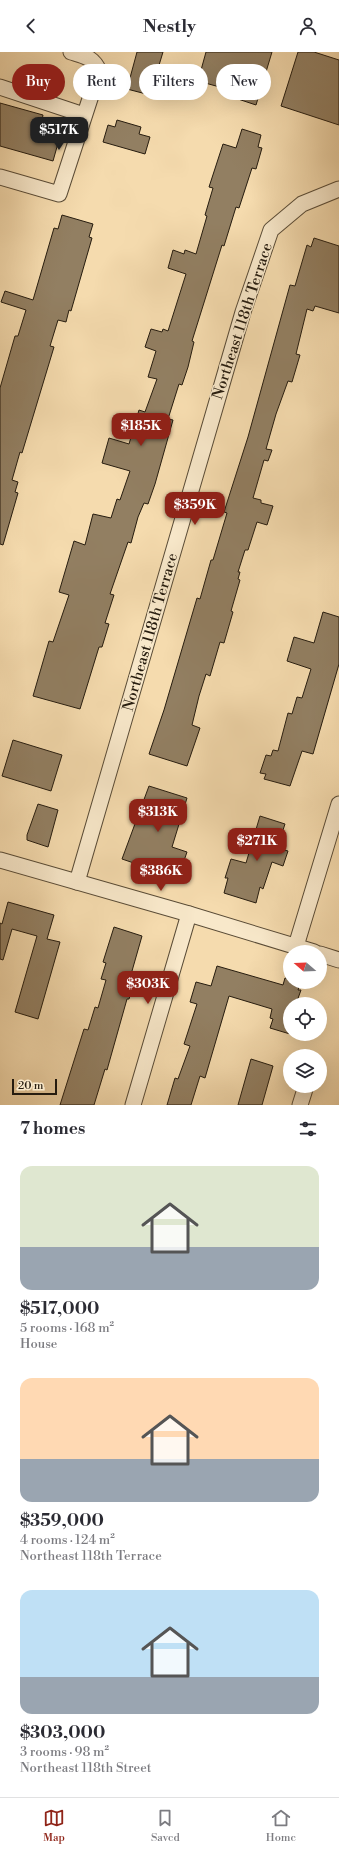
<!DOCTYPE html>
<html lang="en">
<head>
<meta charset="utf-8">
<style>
	:root { --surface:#fff; --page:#f2f2f3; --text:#2b2b33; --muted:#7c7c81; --line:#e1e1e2; --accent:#8f2418 }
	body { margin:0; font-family:"Libre Bodoni",serif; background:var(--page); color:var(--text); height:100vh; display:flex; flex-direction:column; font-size:15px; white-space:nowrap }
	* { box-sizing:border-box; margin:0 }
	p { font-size:13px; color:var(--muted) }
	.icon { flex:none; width:22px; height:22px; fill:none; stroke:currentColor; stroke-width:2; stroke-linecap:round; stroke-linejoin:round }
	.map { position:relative; height:1053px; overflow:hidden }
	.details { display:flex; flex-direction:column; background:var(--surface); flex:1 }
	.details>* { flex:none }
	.hud { position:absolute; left:12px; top:12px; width:315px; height:36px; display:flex; gap:8px }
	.needle { width:26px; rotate:289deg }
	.tools { position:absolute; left:283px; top:893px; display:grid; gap:8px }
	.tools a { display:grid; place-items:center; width:44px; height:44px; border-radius:50%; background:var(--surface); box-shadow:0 4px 16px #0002; font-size:20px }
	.scale { position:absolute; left:12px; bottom:10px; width:45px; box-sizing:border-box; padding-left:4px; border:2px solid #261c0f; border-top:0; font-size:11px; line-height:14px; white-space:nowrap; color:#261c0f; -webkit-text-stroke:3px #f8e8ca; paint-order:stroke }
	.price { position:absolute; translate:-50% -34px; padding:0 9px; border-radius:8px; background:var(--accent); color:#fff; font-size:13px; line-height:26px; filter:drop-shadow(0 1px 2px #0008) }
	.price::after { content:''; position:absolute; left:50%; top:24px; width:12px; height:9px; margin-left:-6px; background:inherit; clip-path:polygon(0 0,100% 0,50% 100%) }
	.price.current { background:#222; color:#fff }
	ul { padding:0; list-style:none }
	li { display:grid; align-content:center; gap:8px; height:212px; padding:0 20px }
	li span { display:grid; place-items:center; height:124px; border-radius:12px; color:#555 }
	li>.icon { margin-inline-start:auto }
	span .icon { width:72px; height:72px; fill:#fffc; stroke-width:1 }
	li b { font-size:17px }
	h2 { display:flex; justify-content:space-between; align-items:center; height:48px; padding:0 20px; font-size:17px }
	.chip { padding:0 14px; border-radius:18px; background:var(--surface); box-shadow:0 4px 16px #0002; font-size:14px; line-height:36px }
	.chip.current { background:var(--accent); color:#fff }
	header { display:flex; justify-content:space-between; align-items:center; height:52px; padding:0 20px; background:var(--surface); font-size:18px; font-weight:700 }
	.tab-bar { display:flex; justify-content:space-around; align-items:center; height:56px; border-top:1px solid var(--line); background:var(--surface); font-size:11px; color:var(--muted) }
	.tab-bar a { display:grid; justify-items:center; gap:2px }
	.tab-bar .current { color:var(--accent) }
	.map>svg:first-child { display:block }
</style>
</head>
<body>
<header><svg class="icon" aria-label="back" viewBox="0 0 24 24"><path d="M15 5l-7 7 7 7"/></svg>Nestly<svg class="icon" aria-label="person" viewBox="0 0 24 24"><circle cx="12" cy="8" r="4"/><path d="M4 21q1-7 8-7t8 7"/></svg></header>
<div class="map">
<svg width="339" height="1053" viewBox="0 0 339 1053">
	<rect width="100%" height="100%" fill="#f5dbae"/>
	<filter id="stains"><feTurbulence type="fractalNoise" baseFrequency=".005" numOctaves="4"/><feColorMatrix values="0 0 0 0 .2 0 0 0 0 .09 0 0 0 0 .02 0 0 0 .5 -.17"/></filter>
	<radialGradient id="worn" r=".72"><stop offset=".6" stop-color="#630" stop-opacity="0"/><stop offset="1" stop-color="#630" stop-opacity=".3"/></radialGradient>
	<g fill="#927f62" stroke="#261c0f">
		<polygon points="137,0 163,0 150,43 127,37"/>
		<polygon points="206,0 272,0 256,53 232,45 234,39 198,29"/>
		<polygon points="298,0 314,0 339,8 339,73 281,54"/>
		<polygon points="0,51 43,63 42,68 52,70 51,73 62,77 53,109 0,94"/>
		<polygon points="117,68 141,75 139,82 150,85 145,102 103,90 108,73 115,75"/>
		<polygon points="242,77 261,83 258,95 262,96 256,117 252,116 239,156 236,155 224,194 222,193 192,289 194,290 188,315 182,333 179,332 168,367 173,368 155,432 148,452 144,451 138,465 131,491 128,490 110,542 114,543 105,571 109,572 102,595 99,595 80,657 33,644 49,589 53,590 69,543 59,540 74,489 85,493 93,462 111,466 117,447 120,448 130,419 102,411 109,386 129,392 139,358 145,360 157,327 148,325 156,299 145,295 151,277 162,280 163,277 168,279 186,222 168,216 173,198 184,202 185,198 196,202 207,164 205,163 213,136 209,135 223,92 236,96"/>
		<polygon points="62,163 93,172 89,185 92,186 71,259 69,258 66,270 58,268 50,294 54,295 22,401 20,400 12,428 18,430 15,440 18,441 3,493 0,492 0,336 15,284 18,284 26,258 1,250 5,239 33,248 54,176 58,177"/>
		<polygon points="314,186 339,194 339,261 315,254 313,259 307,257 296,302 300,303 292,330 288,329 276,362 266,397 272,398 268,409 264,408 253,446 261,448 261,451 273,454 267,473 257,470 248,498 245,498 238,520 240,520 238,527 240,528 231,559 233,560 224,591 220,590 210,624 206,622 199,644 192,673 200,676 187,714 149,702 164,658 197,546 200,547 211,508 213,508 227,461 224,460 248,385 290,233 295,234 307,193 311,195"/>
		<polygon points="323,560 339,565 339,612 313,702 302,699 290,734 264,727 266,722 260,721 266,703 271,704 273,698 278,699 288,661 292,662 297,645 302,646 311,617 287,609 294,585 314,591"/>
		<polygon points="13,688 62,703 51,739 2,724"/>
		<polygon points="149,734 187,746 172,795 187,800 178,826 122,807"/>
		<polygon points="38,752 58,758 48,795 27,788 27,783"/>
		<polygon points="260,764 285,772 277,796 288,799 283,814 272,810 263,837 260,835 256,851 224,841 228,826 225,826 231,807 246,811"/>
		<polygon points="8,850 54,863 47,887 60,890 38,967 15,960 37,884 12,877 3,908 0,907 0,871 2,872"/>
		<polygon points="114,875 142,884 130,926 135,927 129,947 127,947 107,1018 105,1017 94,1053 60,1053 84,977 88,978 95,955 98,956 106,928 101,927 106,911 103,910"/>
		<polygon points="217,914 283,933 285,926 290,927 290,930 301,930 298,938 301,938 296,952 290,952 290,982 270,976 273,967 270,966 272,957 229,944 205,1026 200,1024 191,1053 167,1053 175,1026 178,1027 190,994 184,992 197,952 190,950 196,930 211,934"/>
		<polygon points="251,1007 273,1014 262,1053 238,1053"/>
	</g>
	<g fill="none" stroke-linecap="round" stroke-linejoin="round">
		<g stroke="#5a4c37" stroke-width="17">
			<g id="minor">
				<polyline points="0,35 84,63"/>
				<path d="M0,125L59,142L99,19C93,5 84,4 71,0"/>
				<polyline points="0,808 189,862 314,900"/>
				<polyline points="77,830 243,260 271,178 302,152 339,137"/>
				<polyline points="296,894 339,752"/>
				<polyline points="320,902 339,908"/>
				<polyline points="133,1053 189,862"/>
				<polyline points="300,1053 306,1034"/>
			</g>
		</g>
		<use href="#minor" stroke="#f8e8ca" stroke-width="15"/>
	</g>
	<g text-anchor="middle" stroke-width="3" stroke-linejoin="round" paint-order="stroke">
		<g font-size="15" fill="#261c0f" stroke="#f8e8ca">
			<text transform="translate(242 269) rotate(-72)" y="5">Northeast 118th Terrace</text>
			<text transform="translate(150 580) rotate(-74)" y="5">Northeast 118th Terrace</text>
		</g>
	</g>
	<rect width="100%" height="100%" filter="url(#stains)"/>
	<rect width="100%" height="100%" fill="url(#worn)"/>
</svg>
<div class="tools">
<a><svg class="needle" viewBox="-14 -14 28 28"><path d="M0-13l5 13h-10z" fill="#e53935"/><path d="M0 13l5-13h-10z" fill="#7c7c81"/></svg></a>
<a><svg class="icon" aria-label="locate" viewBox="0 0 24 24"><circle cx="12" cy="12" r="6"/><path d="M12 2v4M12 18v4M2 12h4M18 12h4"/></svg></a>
<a><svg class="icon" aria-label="layers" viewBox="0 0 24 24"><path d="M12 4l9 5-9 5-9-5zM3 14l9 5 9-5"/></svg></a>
</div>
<div class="scale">20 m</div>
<b class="price current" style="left:59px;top:99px">$517K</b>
<b class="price" style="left:141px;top:395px">$185K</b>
<b class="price" style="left:195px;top:474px">$359K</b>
<b class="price" style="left:158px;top:781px">$313K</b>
<b class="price" style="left:257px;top:810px">$271K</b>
<b class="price" style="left:161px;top:840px">$386K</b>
<b class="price" style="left:148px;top:953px">$303K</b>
<div class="hud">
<a class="chip current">Buy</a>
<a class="chip">Rent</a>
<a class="chip">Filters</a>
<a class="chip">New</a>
</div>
</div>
<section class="details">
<h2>7 homes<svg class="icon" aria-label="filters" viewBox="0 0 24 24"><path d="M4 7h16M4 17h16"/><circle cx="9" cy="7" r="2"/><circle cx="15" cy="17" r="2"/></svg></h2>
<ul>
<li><span style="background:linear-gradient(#dfe7d0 65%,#9aa5b1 0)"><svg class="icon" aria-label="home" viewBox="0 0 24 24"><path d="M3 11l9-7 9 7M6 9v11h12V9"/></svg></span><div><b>$517,000</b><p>5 rooms · 168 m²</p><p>House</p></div></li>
<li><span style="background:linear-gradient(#ffd9b3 65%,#9aa5b1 0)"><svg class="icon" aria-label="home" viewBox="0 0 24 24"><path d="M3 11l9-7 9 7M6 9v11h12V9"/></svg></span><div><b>$359,000</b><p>4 rooms · 124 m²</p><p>Northeast 118th Terrace</p></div></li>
<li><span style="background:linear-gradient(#bfe0f5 70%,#9aa5b1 0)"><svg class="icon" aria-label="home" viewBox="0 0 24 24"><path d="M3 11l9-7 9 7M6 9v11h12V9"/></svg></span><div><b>$303,000</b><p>3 rooms · 98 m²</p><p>Northeast 118th Street</p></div></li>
</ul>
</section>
<nav class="tab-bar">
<a class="current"><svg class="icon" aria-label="map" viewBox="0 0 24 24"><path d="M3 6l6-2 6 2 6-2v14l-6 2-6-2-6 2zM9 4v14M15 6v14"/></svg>Map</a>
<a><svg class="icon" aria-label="saved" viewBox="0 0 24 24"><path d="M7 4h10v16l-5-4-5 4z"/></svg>Saved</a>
<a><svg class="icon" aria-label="home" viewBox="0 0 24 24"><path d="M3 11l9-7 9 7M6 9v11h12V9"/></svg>Home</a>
</nav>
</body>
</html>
